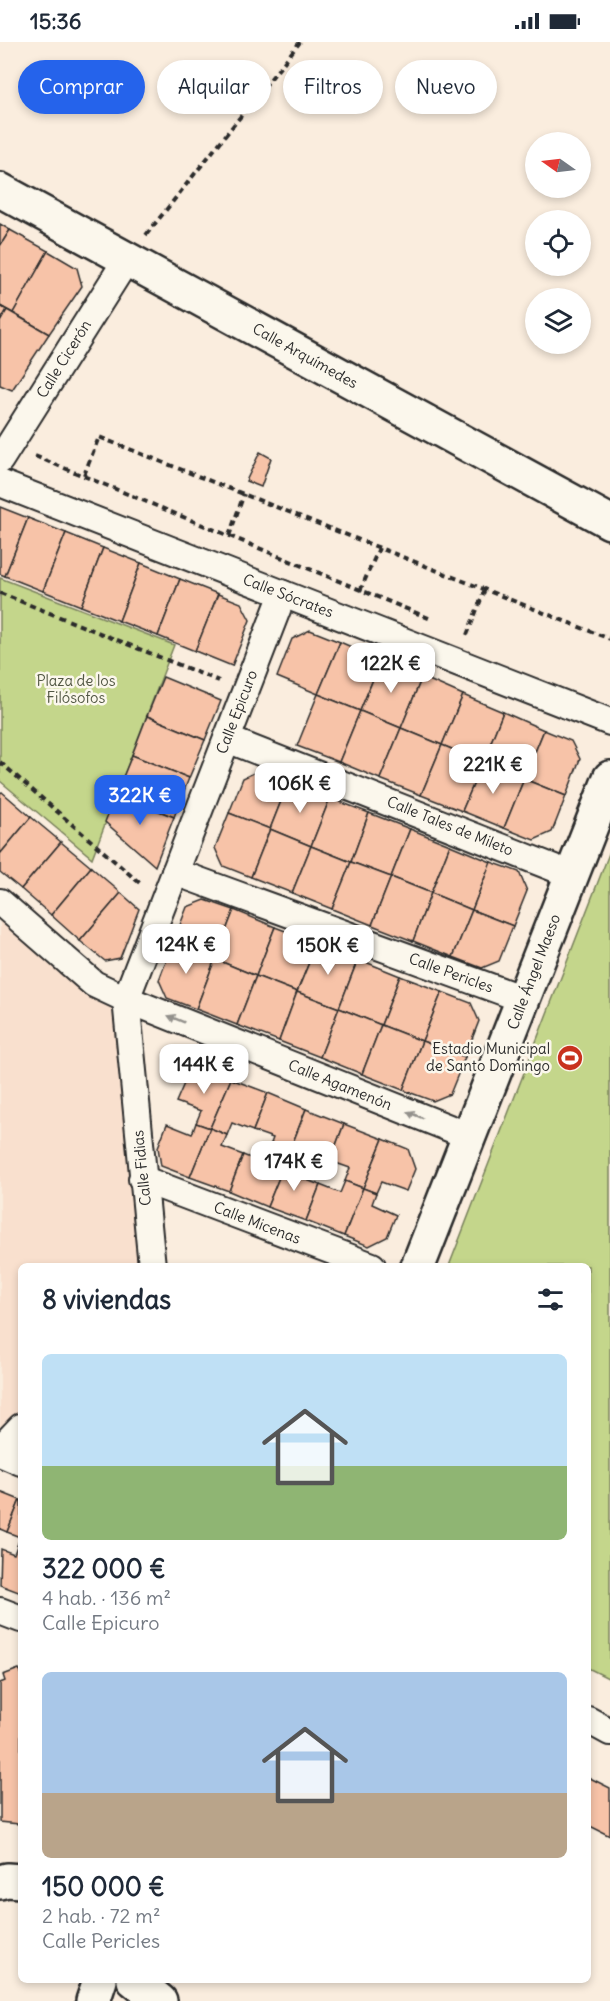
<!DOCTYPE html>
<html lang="es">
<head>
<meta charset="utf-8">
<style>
	:root { --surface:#fff; --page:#f6f6f7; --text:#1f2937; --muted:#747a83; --accent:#2563eb }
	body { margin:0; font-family:Delius,sans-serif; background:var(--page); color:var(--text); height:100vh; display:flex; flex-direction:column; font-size:22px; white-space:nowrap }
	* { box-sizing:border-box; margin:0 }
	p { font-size:20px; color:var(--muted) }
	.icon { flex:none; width:33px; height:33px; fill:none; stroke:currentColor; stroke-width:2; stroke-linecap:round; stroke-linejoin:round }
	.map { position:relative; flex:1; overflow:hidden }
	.panel { position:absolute; left:18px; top:1221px; width:573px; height:720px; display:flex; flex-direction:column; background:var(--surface); border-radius:9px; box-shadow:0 3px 9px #0003 }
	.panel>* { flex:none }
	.top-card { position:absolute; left:18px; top:18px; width:574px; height:54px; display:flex; gap:12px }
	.needle { width:39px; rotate:284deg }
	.tools { position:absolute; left:525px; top:90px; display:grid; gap:12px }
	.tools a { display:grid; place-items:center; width:66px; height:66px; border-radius:50%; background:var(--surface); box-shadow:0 3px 9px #0003; font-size:30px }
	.price { position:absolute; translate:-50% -51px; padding:0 14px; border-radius:12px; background:#fff; color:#222; font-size:20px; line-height:39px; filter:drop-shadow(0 2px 3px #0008) }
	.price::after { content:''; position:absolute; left:50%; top:36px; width:18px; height:14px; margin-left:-9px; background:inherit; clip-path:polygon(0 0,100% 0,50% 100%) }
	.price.active { background:var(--accent); color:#fff }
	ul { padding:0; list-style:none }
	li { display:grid; align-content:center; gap:12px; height:318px; padding:0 24px }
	li span { display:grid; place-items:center; height:186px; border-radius:9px; color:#555 }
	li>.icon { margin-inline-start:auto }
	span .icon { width:108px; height:108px; fill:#fffc; stroke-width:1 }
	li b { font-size:26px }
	h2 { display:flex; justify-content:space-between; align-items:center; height:72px; padding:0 24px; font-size:26px }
	.chip { padding:0 21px; border-radius:27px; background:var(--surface); box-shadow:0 3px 9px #0003; font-size:21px; line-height:54px }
	.chip.active { background:var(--accent); color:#fff }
	.status { display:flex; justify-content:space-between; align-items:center; height:42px; padding:0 30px; background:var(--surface); direction:ltr }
	.status svg { height:16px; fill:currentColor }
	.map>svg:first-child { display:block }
</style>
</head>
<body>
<div class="status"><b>15:36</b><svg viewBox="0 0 49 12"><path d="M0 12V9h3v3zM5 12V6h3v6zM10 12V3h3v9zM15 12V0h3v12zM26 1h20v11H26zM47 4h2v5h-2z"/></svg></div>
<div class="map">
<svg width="610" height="1959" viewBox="0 0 610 1959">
	<rect width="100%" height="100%" fill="#faedde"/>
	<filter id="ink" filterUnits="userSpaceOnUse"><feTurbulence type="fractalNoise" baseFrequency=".0167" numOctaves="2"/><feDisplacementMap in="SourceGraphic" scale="12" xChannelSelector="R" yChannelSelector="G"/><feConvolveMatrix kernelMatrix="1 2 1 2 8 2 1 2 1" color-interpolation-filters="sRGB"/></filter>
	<g filter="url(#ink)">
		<polygon fill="#f9e0ce" points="0,860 126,957 152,1224 21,1224 21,1385 0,1407"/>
		<g fill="#c4d68b" stroke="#78805b" stroke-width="1.5">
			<polygon points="0,536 174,603 92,816 0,739"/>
			<polygon points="610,809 610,1637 588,1626 588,1224 449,1224"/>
		</g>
		<g fill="#f7c3a8" stroke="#2b2b2b" stroke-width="1.5">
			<polygon points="0,182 10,188 0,204"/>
			<polygon points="10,188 48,209 13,271 0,264 0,204"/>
			<polygon points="48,209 77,226 82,244 49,292 13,271"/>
			<polygon points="0,264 7,268 0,280"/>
			<polygon points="7,268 49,292 12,348 0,343 0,280"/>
			<polygon points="260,410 271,416 261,445 246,439"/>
			<polygon points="0,465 28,476 5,534 0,532"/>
			<polygon points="28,476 66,491 43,549 5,534"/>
			<polygon points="66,491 103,506 81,564 43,549"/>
			<polygon points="103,506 141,521 119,579 81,564"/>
			<polygon points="141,521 180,537 158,594 119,579"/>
			<polygon points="180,537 218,552 195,609 158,594"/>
			<polygon points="218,552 241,561 250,578 232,624 195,609"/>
			<polygon points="310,588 340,600 318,652 277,635 292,597"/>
			<polygon points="340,600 381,618 360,669 318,652"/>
			<polygon points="381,618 422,635 401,686 360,669"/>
			<polygon points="163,635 221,659 205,698 147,674"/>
			<polygon points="422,635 463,653 442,703 401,686"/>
			<polygon points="318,652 360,669 339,720 297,704"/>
			<polygon points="463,653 503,670 483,720 442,703"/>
			<polygon points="360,669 401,686 380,737 339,720"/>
			<polygon points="503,670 544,688 524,737 483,720"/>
			<polygon points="147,674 205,698 189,736 132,713"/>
			<polygon points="401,686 442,703 421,753 380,737"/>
			<polygon points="544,688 571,699 580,717 566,754 524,737"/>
			<polygon points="442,703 483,720 462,769 421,753"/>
			<polygon points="132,713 189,736 174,775 116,752"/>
			<polygon points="483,720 524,737 504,786 462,769"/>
			<polygon points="260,728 289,739 270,787 229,771 243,736"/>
			<polygon points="524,737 566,754 552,790 534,798 504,786"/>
			<polygon points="289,739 330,756 311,804 270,787"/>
			<polygon points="2,750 31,775 0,812 0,751"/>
			<polygon points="116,752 174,775 155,824 105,780"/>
			<polygon points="330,756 369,771 351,820 311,804"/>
			<polygon points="229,771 270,787 251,835 223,824 215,806"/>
			<polygon points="369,771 410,787 391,835 351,820"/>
			<polygon points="31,775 61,800 21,847 0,830 0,812"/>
			<polygon points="270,787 311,804 292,851 251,835"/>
			<polygon points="410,787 450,803 431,851 391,835"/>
			<polygon points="61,800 91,825 51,873 21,847"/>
			<polygon points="450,803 491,820 472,868 431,851"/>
			<polygon points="311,804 351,820 332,867 292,851"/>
			<polygon points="351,820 391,835 372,883 332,867"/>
			<polygon points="491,820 519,830 527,849 513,884 472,868"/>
			<polygon points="91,825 121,851 80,899 51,873"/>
			<polygon points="391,835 431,851 413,899 372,883"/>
			<polygon points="121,851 139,867 120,916 105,919 80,899"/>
			<polygon points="431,851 472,868 453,915 413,899"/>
			<polygon points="205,858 234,868 215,917 173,901 187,865"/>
			<polygon points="234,868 275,885 256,934 215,917"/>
			<polygon points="472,868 513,884 499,919 482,926 453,915"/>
			<polygon points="275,885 317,901 297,950 256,934"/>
			<polygon points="173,901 215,917 196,967 167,956 159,938"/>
			<polygon points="317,901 358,917 339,966 297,950"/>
			<polygon points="215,917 256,934 237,983 196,967"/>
			<polygon points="358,917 400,934 381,983 339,966"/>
			<polygon points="256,934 297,950 279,999 237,983"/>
			<polygon points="400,934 442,950 422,999 381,983"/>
			<polygon points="297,950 339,966 320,1015 279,999"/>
			<polygon points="442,950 471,961 479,979 465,1015 422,999"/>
			<polygon points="339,966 381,983 362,1032 320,1015"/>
			<polygon points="381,983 422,999 403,1048 362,1032"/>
			<polygon points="422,999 465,1015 450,1052 433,1059 403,1048"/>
			<polygon points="206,1027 231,1037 210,1086 196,1081 201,1069 176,1060 186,1037"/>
			<polygon points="231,1037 268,1051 253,1089 232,1081 227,1093 210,1086"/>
			<polygon points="268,1051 306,1067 287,1116 268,1109 273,1096 253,1089"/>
			<polygon points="306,1067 344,1082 330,1119 309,1110 304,1123 287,1116"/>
			<polygon points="196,1081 210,1086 190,1135 161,1124 158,1105 167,1082 192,1092"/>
			<polygon points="344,1082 383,1097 363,1146 345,1139 350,1126 330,1119"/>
			<polygon points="210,1086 227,1093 222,1105 243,1113 229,1149 190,1135"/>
			<polygon points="383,1097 408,1107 415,1127 406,1149 381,1140 376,1151 363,1146"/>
			<polygon points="268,1109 287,1116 267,1165 229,1149 243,1113 263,1121"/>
			<polygon points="287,1116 304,1123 299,1135 320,1143 306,1179 267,1165"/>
			<polygon points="345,1139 363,1146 344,1194 306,1179 320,1143 340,1151"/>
			<polygon points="363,1146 376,1151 372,1162 396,1173 387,1195 369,1204 344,1194"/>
			<polygon points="0,1450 20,1458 7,1490 0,1487"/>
			<polygon points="20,1458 21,1458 21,1505 17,1504 20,1495 7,1490"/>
			<polygon points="17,1504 21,1505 21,1551 0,1543 1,1507 14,1512"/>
			<polygon points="19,1627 21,1630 21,1781 19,1782 0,1780 0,1641 5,1639 3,1633"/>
			<polygon points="588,1735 610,1746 610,1794 588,1783"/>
		</g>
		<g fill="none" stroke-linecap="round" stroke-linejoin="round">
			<g stroke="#2b2b2b" stroke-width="30">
				<g id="street">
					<polyline points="0,418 127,217"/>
					<polyline points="0,441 610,680"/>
					<polyline points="227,697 572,833"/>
					<polyline points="175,830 523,957"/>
					<polyline points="0,860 94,942 126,957 469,1094"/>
					<polyline points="142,1137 372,1224"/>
					<polyline points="152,1224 126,957 283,552"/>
					<polyline points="0,1407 21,1385"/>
					<polyline points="0,1411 21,1420"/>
					<polyline points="0,1569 21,1577"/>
					<polyline points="588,1678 610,1690"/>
				</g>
			</g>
			<g stroke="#2b2b2b" stroke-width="38">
				<g id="secondary">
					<polyline points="0,148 610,480"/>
					<polyline points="418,1224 610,736"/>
					<polyline points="0,1840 7,1838 21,1839"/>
					<polyline points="134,1938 160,1959"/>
					<polyline points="93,1959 100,1938"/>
				</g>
			</g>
			<g stroke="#2b2b2b" stroke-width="4" stroke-dasharray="6 4.5" stroke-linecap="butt">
				<polyline points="146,193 300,0"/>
				<polyline points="35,414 431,577"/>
				<polyline points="84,433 99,395 610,597"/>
				<polyline points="229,494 244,452"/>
				<polyline points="360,549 379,506"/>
				<polyline points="0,551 219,639"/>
				<polyline points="467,593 485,547"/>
				<polyline points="0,720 142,843"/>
			</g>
			<use href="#street" stroke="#fbf7ec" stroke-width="26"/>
			<use href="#secondary" stroke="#fbf7ec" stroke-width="33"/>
		</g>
		<defs><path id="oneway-solid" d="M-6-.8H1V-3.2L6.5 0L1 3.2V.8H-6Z" transform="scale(1.5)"/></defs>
		<g fill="#93918c">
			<use href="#oneway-solid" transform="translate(176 977) rotate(-158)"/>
			<use href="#oneway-solid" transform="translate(415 1073) rotate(-158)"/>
		</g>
	</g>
	<defs>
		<g id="stadium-disc" transform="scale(1.35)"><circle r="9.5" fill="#c8321e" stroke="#fbf7ec"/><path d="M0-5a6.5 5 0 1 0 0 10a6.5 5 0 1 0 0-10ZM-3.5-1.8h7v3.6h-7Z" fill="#fff"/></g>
	</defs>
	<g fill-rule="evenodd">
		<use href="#stadium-disc" x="570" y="1016"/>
	</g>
	<g text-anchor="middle" stroke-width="5" stroke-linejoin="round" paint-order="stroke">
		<g font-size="15" fill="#2b2b2b" stroke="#fbf7ec">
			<text transform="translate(305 314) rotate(29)" y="5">Calle Arquímedes</text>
			<text transform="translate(64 317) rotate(-58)" y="5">Calle Cicerón</text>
			<text transform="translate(288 554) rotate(21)" y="5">Calle Sócrates</text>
			<text transform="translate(237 670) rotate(-69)" y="5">Calle Epicuro</text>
			<text transform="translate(450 784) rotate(22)" y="5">Calle Tales de Mileto</text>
			<text transform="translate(534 930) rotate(-69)" y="5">Calle Ángel Maeso</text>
			<text transform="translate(451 931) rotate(20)" y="5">Calle Pericles</text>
			<text transform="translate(340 1043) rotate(22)" y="5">Calle Agamenón</text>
			<text transform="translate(142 1126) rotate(-96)" y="5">Calle Fidias</text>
			<text transform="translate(257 1181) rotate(21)" y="5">Calle Micenas</text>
		</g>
		<g font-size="15" fill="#515643" stroke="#fbf7ec">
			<text x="76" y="644">Plaza de los<tspan x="76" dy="17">Filósofos</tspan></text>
		</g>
		<g font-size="15" fill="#2b2b2b" stroke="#fbf7ec" text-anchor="end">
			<text x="550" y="1012">Estadio Municipal<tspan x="550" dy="17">de Santo Domingo</tspan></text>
		</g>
	</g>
</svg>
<div class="tools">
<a><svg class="needle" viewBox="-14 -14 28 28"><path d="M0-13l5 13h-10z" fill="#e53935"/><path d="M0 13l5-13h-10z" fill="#747a83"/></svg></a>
<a><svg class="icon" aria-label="locate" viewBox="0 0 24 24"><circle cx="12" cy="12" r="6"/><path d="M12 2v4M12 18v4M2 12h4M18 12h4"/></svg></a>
<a><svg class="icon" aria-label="layers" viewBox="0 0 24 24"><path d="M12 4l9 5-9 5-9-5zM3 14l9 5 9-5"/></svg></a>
</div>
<b class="price" style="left:391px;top:652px">122K €</b>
<b class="price" style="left:493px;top:753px">221K €</b>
<b class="price" style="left:300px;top:772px">106K €</b>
<b class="price active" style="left:140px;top:784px">322K €</b>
<b class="price" style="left:186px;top:933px">124K €</b>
<b class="price" style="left:328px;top:934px">150K €</b>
<b class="price" style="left:204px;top:1053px">144K €</b>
<b class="price" style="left:294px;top:1150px">174K €</b>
<div class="top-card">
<a class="chip active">Comprar</a>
<a class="chip">Alquilar</a>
<a class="chip">Filtros</a>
<a class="chip">Nuevo</a>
</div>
<section class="panel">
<h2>8 viviendas<svg class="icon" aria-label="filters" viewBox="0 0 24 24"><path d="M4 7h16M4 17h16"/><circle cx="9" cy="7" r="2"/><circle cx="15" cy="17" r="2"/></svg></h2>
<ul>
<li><span style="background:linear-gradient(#bfe0f5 60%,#8fb573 0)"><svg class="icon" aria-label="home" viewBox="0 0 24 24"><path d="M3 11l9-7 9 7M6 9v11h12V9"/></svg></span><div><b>322 000 €</b><p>4 hab. · 136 m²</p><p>Calle Epicuro</p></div></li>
<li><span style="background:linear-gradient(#a9c7e8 65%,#b9a48a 0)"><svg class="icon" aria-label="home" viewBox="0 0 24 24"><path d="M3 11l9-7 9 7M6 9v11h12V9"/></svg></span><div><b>150 000 €</b><p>2 hab. · 72 m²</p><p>Calle Pericles</p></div></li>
</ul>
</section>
</div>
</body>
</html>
